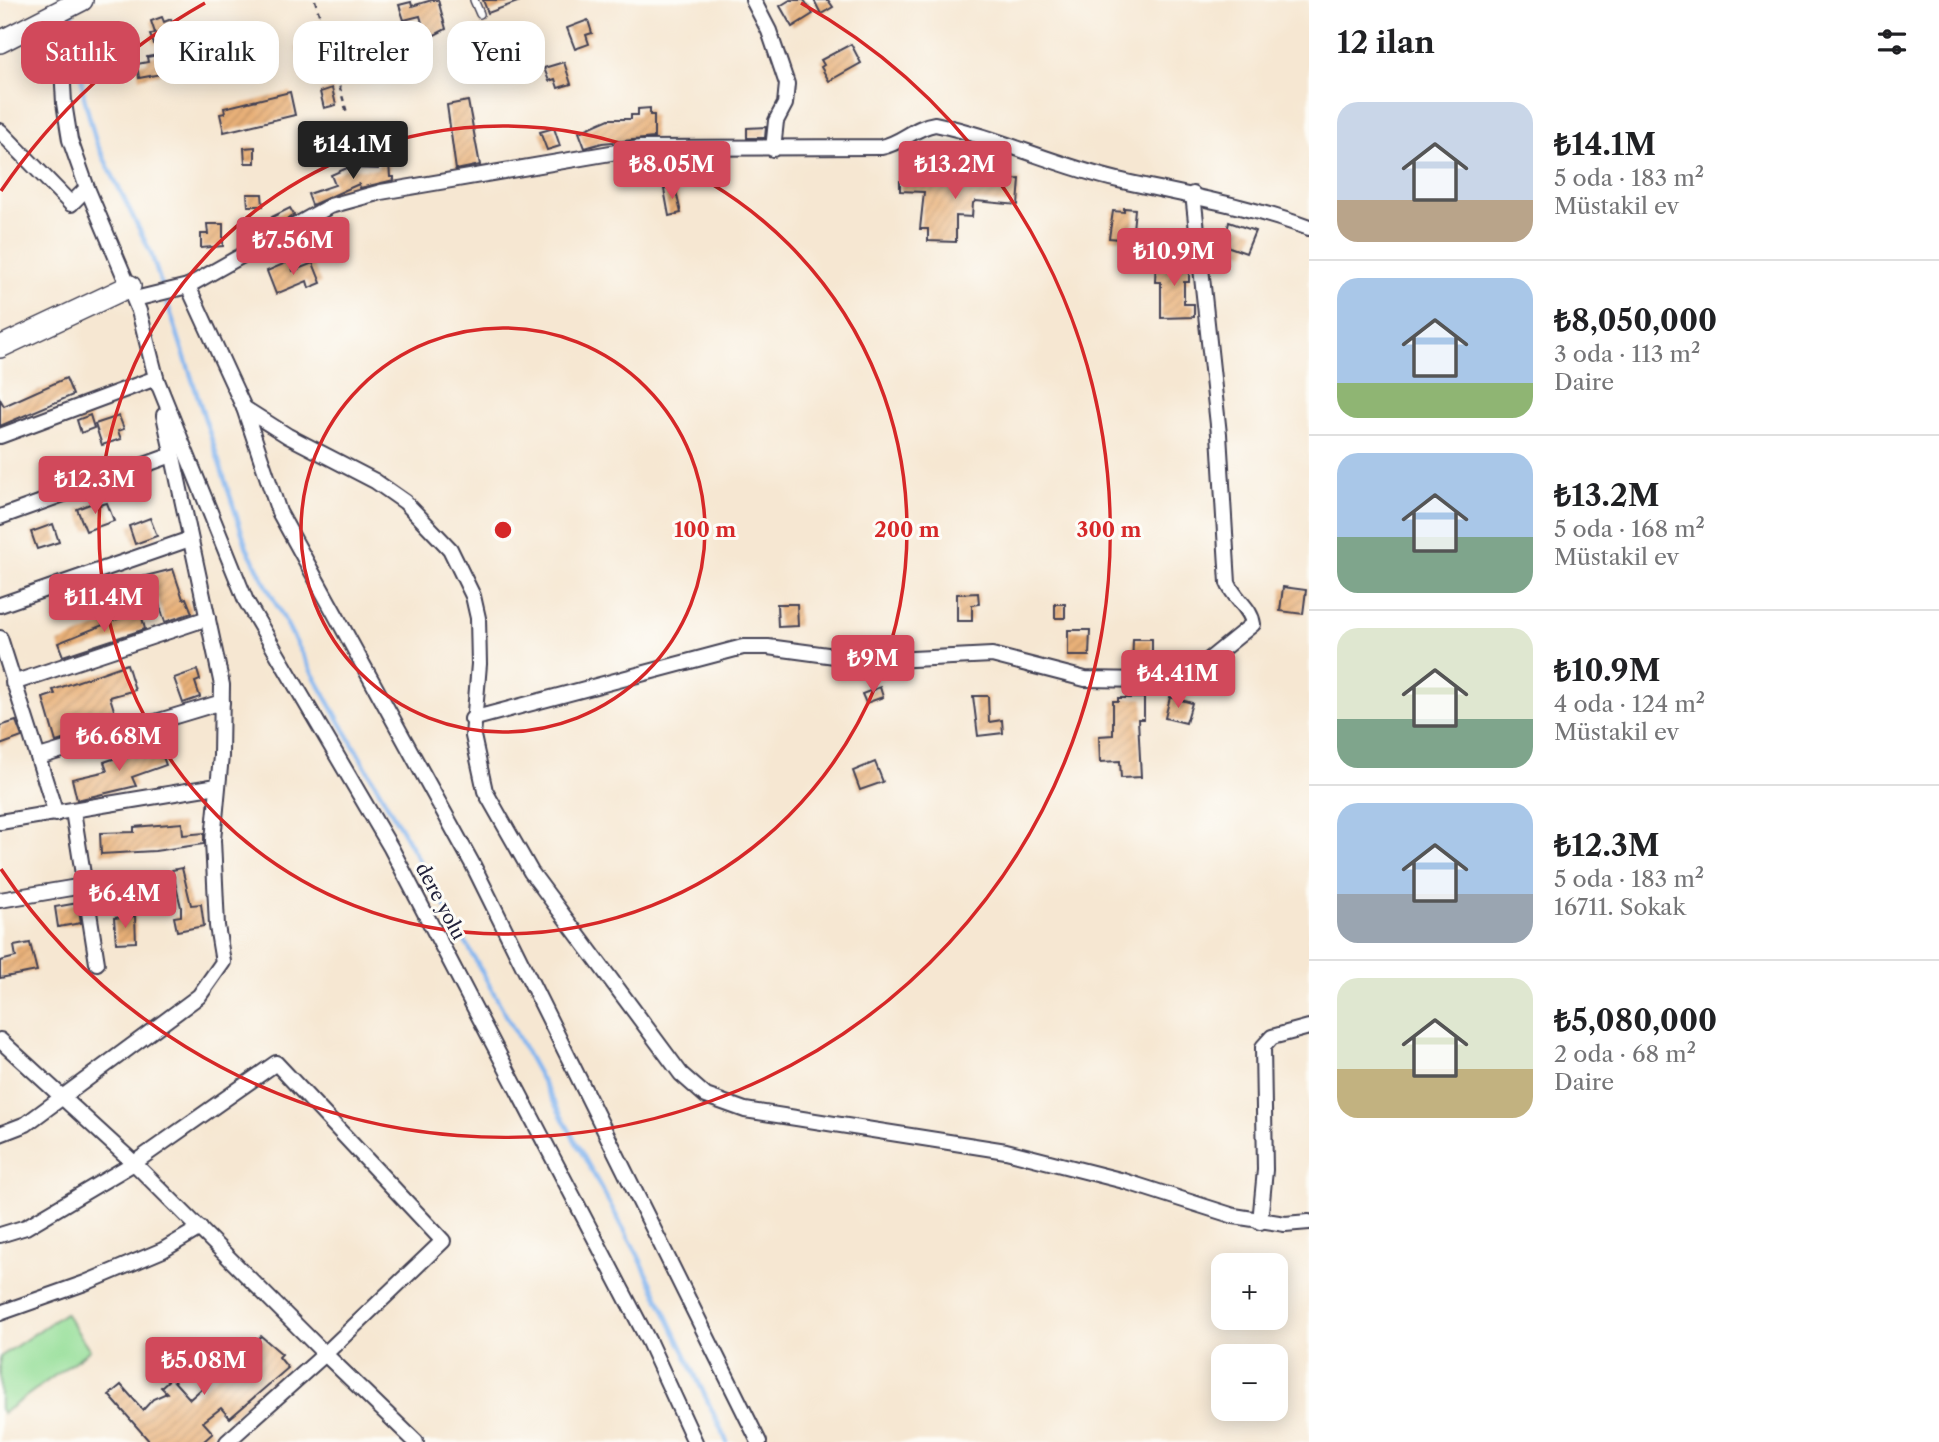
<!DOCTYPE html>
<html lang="tr">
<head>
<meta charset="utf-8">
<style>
	:root { --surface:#fff; --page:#f6f6f6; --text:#202124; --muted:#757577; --line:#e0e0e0; --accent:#d1495b }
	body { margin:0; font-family:"Libre Caslon Text",serif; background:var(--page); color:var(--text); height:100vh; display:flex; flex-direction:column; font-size:26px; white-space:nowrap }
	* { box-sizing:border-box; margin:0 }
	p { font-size:23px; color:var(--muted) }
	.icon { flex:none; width:38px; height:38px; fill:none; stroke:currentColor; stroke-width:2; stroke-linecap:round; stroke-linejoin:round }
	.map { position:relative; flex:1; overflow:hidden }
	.details { display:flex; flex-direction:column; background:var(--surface); width:630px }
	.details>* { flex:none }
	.guide { position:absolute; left:21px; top:21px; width:665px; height:63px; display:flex; gap:14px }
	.controls { position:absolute; left:1211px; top:1253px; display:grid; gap:14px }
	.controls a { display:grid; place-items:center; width:77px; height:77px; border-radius:14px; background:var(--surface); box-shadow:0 4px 18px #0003; font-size:35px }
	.price { position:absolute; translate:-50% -60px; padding:0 16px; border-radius:7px; background:var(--accent); color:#fff; font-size:23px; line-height:46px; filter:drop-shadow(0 2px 4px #0008) }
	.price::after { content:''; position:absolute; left:50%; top:42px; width:21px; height:16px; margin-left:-10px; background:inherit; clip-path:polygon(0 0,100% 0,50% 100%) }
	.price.current { background:#222; color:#fff }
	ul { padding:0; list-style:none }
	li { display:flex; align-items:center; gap:21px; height:175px; padding:0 28px }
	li+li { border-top:2px solid var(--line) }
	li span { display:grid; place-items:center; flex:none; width:196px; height:140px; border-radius:21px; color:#555 }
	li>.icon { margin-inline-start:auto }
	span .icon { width:84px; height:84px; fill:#fffc; stroke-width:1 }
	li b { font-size:30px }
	h2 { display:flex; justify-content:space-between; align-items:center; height:84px; padding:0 28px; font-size:30px }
	.tag { padding:0 24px; border-radius:21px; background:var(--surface); box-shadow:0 4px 18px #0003; font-size:24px; line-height:63px }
	.tag.current { background:var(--accent); color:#fff }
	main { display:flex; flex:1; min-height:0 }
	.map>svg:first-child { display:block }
</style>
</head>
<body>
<main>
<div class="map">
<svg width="1309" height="1442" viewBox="0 0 1309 1442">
	<defs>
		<pattern id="building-hatch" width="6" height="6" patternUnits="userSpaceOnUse" patternTransform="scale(1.75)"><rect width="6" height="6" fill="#e8b078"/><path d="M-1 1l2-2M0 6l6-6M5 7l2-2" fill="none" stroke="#c79769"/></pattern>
	</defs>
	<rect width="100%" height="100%" fill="#fdfcf7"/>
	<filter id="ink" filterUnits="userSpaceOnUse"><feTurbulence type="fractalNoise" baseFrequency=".0143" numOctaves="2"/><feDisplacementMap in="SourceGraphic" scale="14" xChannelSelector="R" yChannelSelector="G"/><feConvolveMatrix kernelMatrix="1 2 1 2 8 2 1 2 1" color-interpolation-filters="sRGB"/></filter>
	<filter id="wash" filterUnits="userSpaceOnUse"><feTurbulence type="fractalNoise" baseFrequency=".00686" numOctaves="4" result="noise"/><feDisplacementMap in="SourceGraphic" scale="28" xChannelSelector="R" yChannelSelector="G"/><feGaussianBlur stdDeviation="1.57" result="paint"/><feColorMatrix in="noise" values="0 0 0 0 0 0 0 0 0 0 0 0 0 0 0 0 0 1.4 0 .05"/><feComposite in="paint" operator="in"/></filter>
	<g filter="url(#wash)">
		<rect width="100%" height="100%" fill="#f6e7d2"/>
		<polygon fill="#97df9a" stroke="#5c806a" stroke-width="2" points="65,1313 90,1350 3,1413 0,1409 0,1357"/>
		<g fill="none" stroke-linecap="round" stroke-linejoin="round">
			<polyline stroke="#83b5ef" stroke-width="4.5" points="72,12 84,97 96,142 151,253 247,548 310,669 470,950 638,1255 727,1442"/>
		</g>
		<g id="blocks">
			<g fill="url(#building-hatch)">
				<polygon points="432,0 438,0 446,29 427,39 420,16 404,20 399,5 411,2 412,6"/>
				<polygon points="483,0 519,0 520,1 488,13"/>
				<polygon points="790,0 804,0 813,14 792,27 780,6"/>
				<polygon points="814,0 828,0 833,7 821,14"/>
				<polygon points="162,17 164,22 171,19 173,26 177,25 181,34 154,44 150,35 155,33 151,21"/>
				<polygon points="588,20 592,33 586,35 589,44 575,49 567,28"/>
				<polygon points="315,42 320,58 301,64 296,48"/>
				<polygon points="851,44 861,63 829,81 821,67 824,65 821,60"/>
				<polygon points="490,45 494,59 472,66 467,52"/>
				<polygon points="158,55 161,74 139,78 137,64 148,62 147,57"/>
				<polygon points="564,62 571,84 558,88 555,79 549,81 544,68"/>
				<polygon points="332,88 336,105 324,108 320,92"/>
				<polygon points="290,92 295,115 224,132 220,114 225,113 224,108"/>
				<polygon points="468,101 480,165 456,170 447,105"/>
				<polygon points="650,108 650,115 654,115 654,138 602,143 585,148 579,132 609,119 631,119 631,115 638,115 638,109"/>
				<polygon points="766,127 765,138 747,138 747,128"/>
				<polygon points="554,128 560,146 547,150 540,132"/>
				<polygon points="255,147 255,163 245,163 244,148"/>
				<polygon points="680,162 701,162 702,179 681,179"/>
				<polygon points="389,163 390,177 394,177 394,180 360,188 359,184 312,205 308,194 335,185 331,175 347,168 378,169 378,164"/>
				<polygon points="925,168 947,169 947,186 995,187 995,181 1020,179 1018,205 976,201 973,203 972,217 956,216 956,242 928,241 928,229 920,229 924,192 900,191 900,181 925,181"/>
				<polygon points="675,187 681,213 669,216 664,189"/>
				<polygon points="247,194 262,194 263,206 248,206"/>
				<polygon points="290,208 294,215 277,225 272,217"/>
				<polygon points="1124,208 1135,209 1132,240 1109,238 1113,211 1124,212"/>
				<polygon points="1229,222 1255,231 1246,253 1224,245"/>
				<polygon points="207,224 223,224 223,246 201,248 201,234 208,234"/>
				<polygon points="1156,259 1189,261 1189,282 1184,282 1184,304 1194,304 1194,317 1161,318 1161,282 1155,282"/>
				<polygon points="290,261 293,271 313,263 321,283 309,288 307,281 276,294 267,271"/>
				<polygon points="66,378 73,395 0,426 0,399 4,406"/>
				<polygon points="90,415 94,428 81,433 77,420"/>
				<polygon points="119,416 124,429 118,431 121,439 102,445 95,424"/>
				<polygon points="95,502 96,506 107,503 114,521 86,531 77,509"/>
				<polygon points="150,518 157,536 135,544 129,526"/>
				<polygon points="53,524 59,542 37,549 31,532"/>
				<polygon points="173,569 183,599 186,598 192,613 165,622 157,598 129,608 124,593 133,590 130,580"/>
				<polygon points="1283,587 1306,590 1303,614 1280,611"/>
				<polygon points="978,593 979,604 972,605 972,621 957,621 957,594"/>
				<polygon points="777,604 797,604 798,626 778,627"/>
				<rect x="1055" y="604" width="10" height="14"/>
				<polygon points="140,610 145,629 63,656 58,643"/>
				<polygon points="1068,630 1090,630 1089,656 1068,656"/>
				<polygon points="1133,639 1152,639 1152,670 1132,669"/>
				<polygon points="127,664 135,690 110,697 118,723 56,742 43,698 55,694 53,690"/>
				<polygon points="197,670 200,680 195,682 200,697 183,703 174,678"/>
				<polygon points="880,687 883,697 866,703 862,694"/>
				<polygon points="973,696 988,696 989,722 1002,720 1003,733 978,736"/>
				<polygon points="1170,697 1192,703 1186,723 1165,718"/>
				<polygon points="1118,698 1144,698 1144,719 1138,719 1141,777 1121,778 1120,761 1100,762 1099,736 1113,735 1113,701 1118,701"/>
				<polygon points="16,721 22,737 0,745 0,726"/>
				<polygon points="158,744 166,765 132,777 136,786 77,800 72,779 107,771 104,762"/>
				<polygon points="875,762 883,782 860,790 853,771"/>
				<polygon points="182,823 183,835 204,833 204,844 155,851 101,854 100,833 134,832 134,827"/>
				<polygon points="182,868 191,905 201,904 204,926 177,931 174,917 181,916 181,907 172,870"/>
				<polygon points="122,874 123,887 100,890 98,877"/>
				<polygon points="78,903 81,923 58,927 55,907"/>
				<polygon points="135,916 136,942 116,943 114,918"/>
				<polygon points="30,943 37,971 0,978 0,961 16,957 14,946"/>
				<polygon points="261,1336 282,1354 279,1357 288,1368 230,1418 221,1408 203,1422 213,1433 203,1442 150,1442 109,1395 121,1385 143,1410 153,1399 167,1393 161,1387 171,1378 190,1399 225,1368 223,1365 237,1352 240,1355"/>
			</g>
		</g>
	</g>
	<g filter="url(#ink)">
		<use href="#blocks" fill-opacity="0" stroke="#424052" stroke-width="2"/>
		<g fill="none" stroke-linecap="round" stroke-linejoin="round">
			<g stroke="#424052" stroke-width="10">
				<polyline id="lane" points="474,0 480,14"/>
			</g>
			<g stroke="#424052" stroke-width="18">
				<g id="street">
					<polyline points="753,0 769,31 787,84 785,104 776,121 773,149"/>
					<polyline points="59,13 64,103 70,140 87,188 139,311 158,385"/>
					<polyline points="0,131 71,204 87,188"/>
					<polyline points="188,286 244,408 288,436 375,481 405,502 450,549 473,596 478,618 479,664 473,736 485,791 531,872 681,1074 706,1096 745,1110 1006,1151 1124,1181 1234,1216 1285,1224 1309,1222"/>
					<path d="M135,299L188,286L330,206L381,192L640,148L881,147C901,144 914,127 935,124C997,137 1056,166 1118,180C1183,195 1247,205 1309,228"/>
					<polyline points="244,408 279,512 473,865 759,1442"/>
					<polyline points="0,436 156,378 246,601 391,848 649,1342 695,1442"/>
					<polyline points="0,517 172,455"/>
					<polyline points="0,605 190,539"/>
					<polyline points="0,638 56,814"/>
					<polyline points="13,683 208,618"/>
					<path d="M472,719L743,647H768L872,661L992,655L1085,679L1148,680L1174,678L1194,672L1253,624C1251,608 1235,600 1228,583L1219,434L1193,194"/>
					<polyline points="39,757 222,702"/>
					<polyline points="73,811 97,963"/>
					<polyline points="0,822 217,786"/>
					<polyline points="0,900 83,886"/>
					<polyline points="0,1040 134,1163 325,1354 227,1442"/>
					<polyline points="0,1134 26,1124 199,996 223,962 217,926 213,840 221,756 222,685 164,415"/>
					<polyline points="1260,1222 1265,1170 1263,1047 1272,1037 1309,1027"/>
					<polyline points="0,1235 26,1227 134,1163 276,1063 443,1241 325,1354 416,1442"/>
					<polyline points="0,1313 85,1283 163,1250 200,1228"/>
				</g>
			</g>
			<g stroke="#424052" stroke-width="24">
				<g id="secondary">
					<polyline points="0,42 82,0"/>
					<polyline points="0,347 130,286"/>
				</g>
			</g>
			<polyline stroke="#424052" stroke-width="2.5" stroke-dasharray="5 5" stroke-linecap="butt" points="315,0 347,113"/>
			<use href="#lane" stroke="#fff" stroke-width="7"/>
			<use href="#street" stroke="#fff" stroke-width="14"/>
			<use href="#secondary" stroke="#fff" stroke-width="21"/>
		</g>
	</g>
	<g fill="none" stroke="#d62828" stroke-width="3.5">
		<circle cx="503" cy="530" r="202"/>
		<circle cx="503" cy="530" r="404"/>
		<path d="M1 191A606 606 0 0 1 205 3M801 3A606 606 0 1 1 1 869"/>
	</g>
	<g text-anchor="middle" stroke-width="6" stroke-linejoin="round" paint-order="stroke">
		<g font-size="19" fill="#22223b" stroke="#fdfcf7">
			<text transform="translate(441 901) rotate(62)" y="7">dere yolu</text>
		</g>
	</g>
	<circle cx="503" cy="530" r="10" fill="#d62828" stroke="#fdfcf7" stroke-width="3.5"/>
	<g font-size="21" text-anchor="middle" font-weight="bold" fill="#d62828" stroke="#fdfcf7" stroke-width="6" stroke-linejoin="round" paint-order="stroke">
		<text x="705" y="537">100 m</text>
		<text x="907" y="537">200 m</text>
		<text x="1109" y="537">300 m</text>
	</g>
</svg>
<div class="controls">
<a>+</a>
<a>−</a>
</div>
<b class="price current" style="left:353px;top:181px">₺14.1M</b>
<b class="price" style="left:672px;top:201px">₺8.05M</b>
<b class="price" style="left:955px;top:201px">₺13.2M</b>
<b class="price" style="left:293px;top:277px">₺7.56M</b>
<b class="price" style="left:1174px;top:288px">₺10.9M</b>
<b class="price" style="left:95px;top:516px">₺12.3M</b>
<b class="price" style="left:104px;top:634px">₺11.4M</b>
<b class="price" style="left:873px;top:695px">₺9M</b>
<b class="price" style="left:1178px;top:710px">₺4.41M</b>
<b class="price" style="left:119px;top:773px">₺6.68M</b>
<b class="price" style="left:125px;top:930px">₺6.4M</b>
<b class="price" style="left:204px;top:1397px">₺5.08M</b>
<div class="guide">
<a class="tag current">Satılık</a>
<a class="tag">Kiralık</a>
<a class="tag">Filtreler</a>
<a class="tag">Yeni</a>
</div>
</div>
<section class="details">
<h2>12 ilan<svg class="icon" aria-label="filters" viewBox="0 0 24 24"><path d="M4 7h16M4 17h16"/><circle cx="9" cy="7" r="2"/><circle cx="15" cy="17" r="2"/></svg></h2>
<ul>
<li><span style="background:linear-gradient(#c9d6e8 70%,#b9a48a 0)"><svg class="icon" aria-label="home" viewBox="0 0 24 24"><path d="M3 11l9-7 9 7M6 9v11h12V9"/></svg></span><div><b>₺14.1M</b><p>5 oda · 183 m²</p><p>Müstakil ev</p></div></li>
<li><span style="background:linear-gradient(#a9c7e8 75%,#8fb573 0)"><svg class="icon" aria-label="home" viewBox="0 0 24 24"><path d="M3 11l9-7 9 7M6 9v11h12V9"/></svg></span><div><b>₺8,050,000</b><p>3 oda · 113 m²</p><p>Daire</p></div></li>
<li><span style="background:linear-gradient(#a9c7e8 60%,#7fa58c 0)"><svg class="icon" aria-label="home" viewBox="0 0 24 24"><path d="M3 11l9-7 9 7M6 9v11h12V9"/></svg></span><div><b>₺13.2M</b><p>5 oda · 168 m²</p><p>Müstakil ev</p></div></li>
<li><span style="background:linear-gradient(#dfe7d0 65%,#7fa58c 0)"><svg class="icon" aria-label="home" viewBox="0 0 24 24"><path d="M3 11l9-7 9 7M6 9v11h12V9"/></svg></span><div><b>₺10.9M</b><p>4 oda · 124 m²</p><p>Müstakil ev</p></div></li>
<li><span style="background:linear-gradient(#a9c7e8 65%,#9aa5b1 0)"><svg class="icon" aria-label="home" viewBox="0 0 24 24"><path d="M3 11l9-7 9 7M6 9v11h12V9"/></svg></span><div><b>₺12.3M</b><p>5 oda · 183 m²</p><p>16711. Sokak</p></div></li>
<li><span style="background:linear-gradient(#dfe7d0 65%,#c2b280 0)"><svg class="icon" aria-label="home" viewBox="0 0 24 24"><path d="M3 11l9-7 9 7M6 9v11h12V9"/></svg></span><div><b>₺5,080,000</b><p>2 oda · 68 m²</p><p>Daire</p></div></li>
</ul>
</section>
</main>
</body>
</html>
